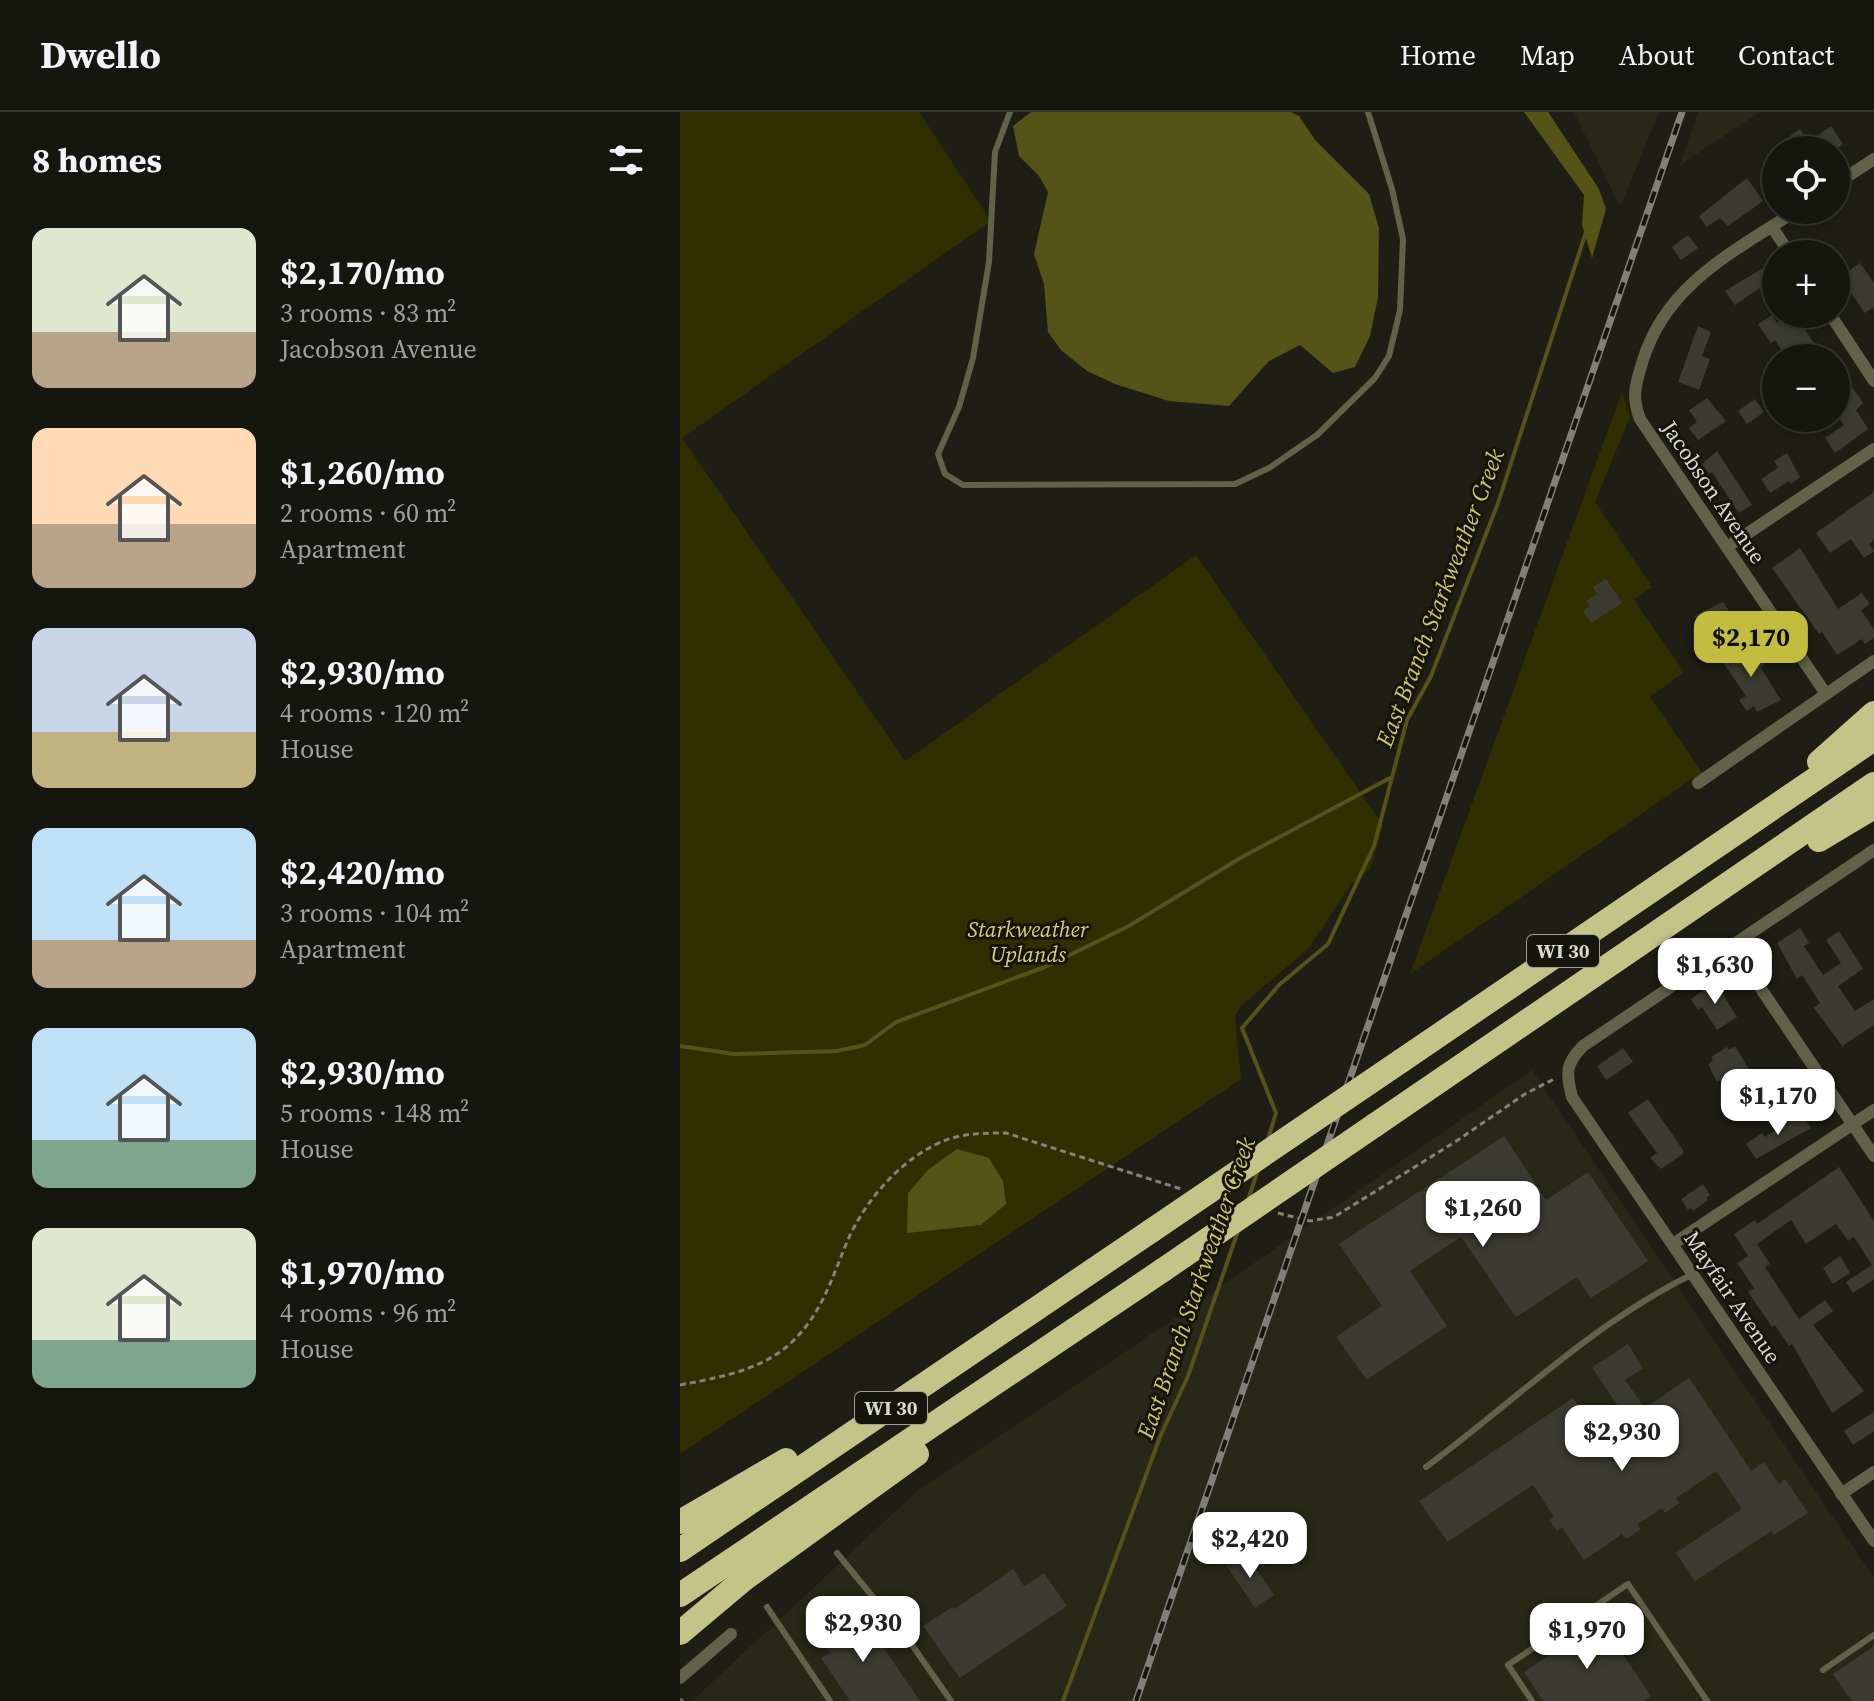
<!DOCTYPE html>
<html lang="en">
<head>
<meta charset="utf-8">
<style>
	:root { --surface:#161610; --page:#23231e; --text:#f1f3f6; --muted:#9e9f9f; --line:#353530; --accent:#c2bd3f }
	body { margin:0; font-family:"Source Serif 4",serif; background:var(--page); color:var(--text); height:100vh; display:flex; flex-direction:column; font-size:30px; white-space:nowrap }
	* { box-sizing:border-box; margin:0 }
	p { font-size:26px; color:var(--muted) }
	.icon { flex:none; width:44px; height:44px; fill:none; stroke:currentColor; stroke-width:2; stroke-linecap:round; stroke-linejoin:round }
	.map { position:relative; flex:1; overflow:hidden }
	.sheet { display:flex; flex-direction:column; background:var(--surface); width:680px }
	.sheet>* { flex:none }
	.fabs { position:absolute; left:1082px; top:24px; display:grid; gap:16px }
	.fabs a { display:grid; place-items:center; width:88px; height:88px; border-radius:50%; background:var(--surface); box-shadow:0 4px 12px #0003,0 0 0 2px var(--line); font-size:40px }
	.price { position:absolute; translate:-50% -68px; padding:0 18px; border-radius:16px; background:#fff; color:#222; font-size:26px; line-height:52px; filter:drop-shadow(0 2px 4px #0008) }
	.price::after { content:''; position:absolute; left:50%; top:48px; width:24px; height:18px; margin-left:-12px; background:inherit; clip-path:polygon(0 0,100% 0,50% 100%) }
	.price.current { background:var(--accent); color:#111 }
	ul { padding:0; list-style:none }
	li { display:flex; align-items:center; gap:24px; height:200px; padding:0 32px }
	li span { display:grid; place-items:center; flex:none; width:224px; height:160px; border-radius:16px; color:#555 }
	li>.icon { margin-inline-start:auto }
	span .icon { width:96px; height:96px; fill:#fffc; stroke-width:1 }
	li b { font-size:34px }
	h2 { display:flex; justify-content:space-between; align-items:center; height:96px; padding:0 32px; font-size:34px }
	header { display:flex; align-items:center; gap:48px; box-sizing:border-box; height:112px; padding:0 40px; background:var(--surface); border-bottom:2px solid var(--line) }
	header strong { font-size:38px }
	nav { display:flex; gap:44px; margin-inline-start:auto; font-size:28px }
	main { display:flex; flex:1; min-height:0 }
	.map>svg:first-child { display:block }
</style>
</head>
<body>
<header>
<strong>Dwello</strong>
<nav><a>Home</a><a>Map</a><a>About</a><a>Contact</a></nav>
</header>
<main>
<section class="sheet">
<h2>8 homes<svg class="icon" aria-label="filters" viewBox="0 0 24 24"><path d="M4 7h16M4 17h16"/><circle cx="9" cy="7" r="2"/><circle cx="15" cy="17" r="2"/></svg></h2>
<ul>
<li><span style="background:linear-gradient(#dfe7d0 65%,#b9a48a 0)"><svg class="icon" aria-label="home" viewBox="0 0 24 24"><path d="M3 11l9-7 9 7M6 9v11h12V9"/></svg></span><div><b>$2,170/mo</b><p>3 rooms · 83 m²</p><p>Jacobson Avenue</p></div></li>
<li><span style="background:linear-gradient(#ffd9b3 60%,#b9a48a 0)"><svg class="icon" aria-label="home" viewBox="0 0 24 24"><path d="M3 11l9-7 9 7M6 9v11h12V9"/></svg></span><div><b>$1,260/mo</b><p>2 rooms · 60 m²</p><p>Apartment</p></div></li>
<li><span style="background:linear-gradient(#c9d6e8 65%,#c2b280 0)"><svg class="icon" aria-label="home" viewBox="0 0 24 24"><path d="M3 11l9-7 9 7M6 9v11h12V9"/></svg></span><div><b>$2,930/mo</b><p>4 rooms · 120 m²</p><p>House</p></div></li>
<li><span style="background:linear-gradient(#bfe0f5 70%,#b9a48a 0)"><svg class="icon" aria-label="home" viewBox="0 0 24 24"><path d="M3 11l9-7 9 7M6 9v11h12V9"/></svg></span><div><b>$2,420/mo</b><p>3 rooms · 104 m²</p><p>Apartment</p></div></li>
<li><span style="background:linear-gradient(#bfe0f5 70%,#7fa58c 0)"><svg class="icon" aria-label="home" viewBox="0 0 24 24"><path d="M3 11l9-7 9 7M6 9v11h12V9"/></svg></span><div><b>$2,930/mo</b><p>5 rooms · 148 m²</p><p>House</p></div></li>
<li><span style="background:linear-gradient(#dfe7d0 70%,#7fa58c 0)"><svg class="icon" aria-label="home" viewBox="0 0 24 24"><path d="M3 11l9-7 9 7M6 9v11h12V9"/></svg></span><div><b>$1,970/mo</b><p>4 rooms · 96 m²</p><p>House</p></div></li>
</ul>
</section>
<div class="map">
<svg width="1194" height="1589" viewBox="0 0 1194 1589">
	<rect width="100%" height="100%" fill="#1e1e15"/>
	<g fill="#282818">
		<polygon points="894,0 979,0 940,96 931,76"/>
		<polygon points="1018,0 1080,0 1000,53"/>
		<polygon points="852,958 1194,1466 1194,1589 12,1589 236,1380 488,1211"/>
	</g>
	<g fill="#312f00">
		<polygon points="0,0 239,0 311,109 2,326 225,649 516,443 703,713 690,757 671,772 629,836 562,893 555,904 561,967 0,1342"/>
		<polygon points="942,280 950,305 915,390 972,475 954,488 1004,560 970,585 1022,660 730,862"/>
	</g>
	<g fill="#555318">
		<polygon points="351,0 611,0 619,4 635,28 689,82 699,116 698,185 690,224 675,255 653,261 620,233 589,249 549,294 489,289 435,272 407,259 381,238 368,220 364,172 354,142 368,80 359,64 339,44 333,14"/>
		<polygon points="844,0 868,0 919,77 926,97 912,146 902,113 904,83"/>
		<polygon points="277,1037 309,1046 323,1069 326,1092 301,1113 227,1121 228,1081 248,1058"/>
	</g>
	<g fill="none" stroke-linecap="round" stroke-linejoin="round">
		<g stroke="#555318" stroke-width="4">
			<polyline points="0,934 54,942 157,939 185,933 216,910 365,855 447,815 562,745 710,666"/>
			<polyline points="588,1027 596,1001 562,916 599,873 648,832 694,734 727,608 751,564 818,391 906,120"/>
			<polyline points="568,1088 578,1058"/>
			<polyline points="383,1589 480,1325 508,1264 558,1119"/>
		</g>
	</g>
	<g fill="#3b3b31">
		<polygon points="1151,14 1163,32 1155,38 1116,38 1111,31 1114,29 1110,24 1120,17 1129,30"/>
		<polygon points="1067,66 1083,89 1048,114 1040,106 1027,115 1019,104"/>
		<polygon points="1008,123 1018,136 1001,148 992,135"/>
		<polygon points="1180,151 1194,171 1194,195 1185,201 1160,165"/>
		<polygon points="1083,156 1091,168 1055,193 1045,179"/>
		<polygon points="1113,202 1133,202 1120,211 1134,231 1128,235 1131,240 1121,246 1107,246 1095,228 1091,231 1078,212 1092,203 1097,211"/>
		<polygon points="1018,214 1031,220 1022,244 1030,247 1019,278 998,270"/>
		<polygon points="1156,251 1183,291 1176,298 1188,317 1155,341 1145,326 1164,313 1156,302"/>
		<polygon points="1027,286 1046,309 1018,328 1009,316 1017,310 1009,298"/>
		<polygon points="1075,287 1084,300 1067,312 1058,299"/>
		<polygon points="1037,339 1072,393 1059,401 1032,360 1029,362 1022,352"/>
		<polygon points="1107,341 1120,365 1111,372 1109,369 1090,381 1081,367 1098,356 1094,349"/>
		<polygon points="1194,380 1194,428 1189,432 1194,439 1184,446 1171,427 1150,441 1136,421"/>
		<polygon points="1120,436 1158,497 1182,481 1190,492 1181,498 1194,517 1194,526 1185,532 1182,527 1157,543 1142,520 1139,522 1092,456"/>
		<polygon points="926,467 942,491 911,511 903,499 910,494 906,489 917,482 913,475"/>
		<polygon points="1043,490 1054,506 1029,524 1037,535 1024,544 1016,531 1027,523 1014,504"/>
		<polygon points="1069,530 1084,553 1081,556 1101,588 1077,600 1074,594 1067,599 1059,588 1066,584 1042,549"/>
		<polygon points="1120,816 1129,831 1124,834 1143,863 1161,851 1146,828 1159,819 1183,857 1158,874 1175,899 1194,887 1194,913 1162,934 1134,896 1140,891 1122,863 1117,867 1097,831"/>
		<polygon points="1035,870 1057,905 1037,918 1022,895 1018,898 1011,887"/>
		<polygon points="1055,934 1070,959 1045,976 1040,968 1037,970 1028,952 1033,948 1031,945 1047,935 1049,938"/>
		<polygon points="943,936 953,950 926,968 917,954"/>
		<polygon points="968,987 1003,1038 1003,1042 981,1057 970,1046 977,1041 948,1001"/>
		<polygon points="1121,1001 1131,1016 1076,1047 1066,1032 1082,1021 1085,1025"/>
		<polygon points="824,1024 866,1088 908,1060 968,1149 911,1186 897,1165 836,1205 781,1125 730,1159 767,1214 687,1268 656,1225 702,1194 659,1132"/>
		<polygon points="1159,1055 1194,1109 1194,1167 1173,1181 1166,1170 1192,1153 1174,1125 1168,1129 1156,1112 1126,1132 1111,1108 1077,1132 1090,1152 1085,1155 1119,1207 1145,1188 1153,1199 1133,1213 1184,1279 1152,1301 1112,1232 1109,1234 1095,1213 1092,1215 1068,1180 1074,1176 1057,1151 1068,1144 1054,1122 1075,1108 1077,1112"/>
		<polygon points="1023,1072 1030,1083 1026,1086 1028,1088 1013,1099 1011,1096 1008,1098 1001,1087"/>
		<polygon points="1160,1144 1170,1161 1153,1172 1143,1156"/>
		<polygon points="948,1232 963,1256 945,1268 965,1296 1009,1266 1071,1359 1084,1350 1099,1372 1105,1367 1128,1401 1094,1423 1091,1419 1015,1469 996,1441 1062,1397 1036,1359 996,1386 999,1391 985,1401 982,1396 957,1412 961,1417 946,1427 942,1422 904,1448 882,1416 877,1419 869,1408 874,1405 853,1373 768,1430 739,1389 893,1286 915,1318 942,1300 912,1255"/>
		<polygon points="1194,1300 1194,1319 1173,1333 1164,1319"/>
		<polygon points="565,1440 594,1483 575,1496 546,1453"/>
		<polygon points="333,1457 344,1474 364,1461 387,1494 280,1566 243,1514 272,1495 274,1497"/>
		<polygon points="171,1501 182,1517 188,1513 240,1589 170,1589 141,1546 150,1541 138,1523"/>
		<polygon points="920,1508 971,1584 964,1589 863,1589 844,1560"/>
		<polygon points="1194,1534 1194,1589 1172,1589 1153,1562"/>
	</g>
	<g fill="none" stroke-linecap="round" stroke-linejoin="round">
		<g stroke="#83837c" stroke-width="3" stroke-dasharray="6 4" stroke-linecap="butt">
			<polyline points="598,1101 630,1109 654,1105 775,1030 845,982 876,966"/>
			<path d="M0,1273C40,1265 81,1259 112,1230C142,1201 151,1168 167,1130C185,1088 222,1045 266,1028C285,1021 306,1021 326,1021L501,1077"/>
		</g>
		<g stroke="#62624b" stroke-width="6">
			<polyline points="330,0 315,40 309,150 293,246 279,295 258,342 265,362 283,373 555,372 589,356 637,323 695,266 709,244 720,198 723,127 712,77 688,0"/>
			<path d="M746,1355C835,1289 913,1211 1013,1162"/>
			<polyline points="157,1441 232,1533 271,1589"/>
			<polyline points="87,1495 150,1589"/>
			<polyline points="1143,1558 1194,1523"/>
			<polyline points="0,1589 1,1589"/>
			<polyline points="852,1589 828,1553 948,1472 1027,1589"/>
		</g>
		<g stroke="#62624b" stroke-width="12">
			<polyline points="1156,72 1194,47"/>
			<path d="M1117,98C1054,140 987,171 963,248C956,271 951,284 960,307L1146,582"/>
			<polyline points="1092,115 1110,142"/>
			<polyline points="1150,202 1194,269"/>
			<polyline points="1047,435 1194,337"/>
			<polyline points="1018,671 1194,549"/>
			<path d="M1194,738L903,934C885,952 886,962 892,985L1194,1429"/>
			<polyline points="1052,834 1194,1044"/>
			<polyline points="993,1132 1194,998"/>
			<polyline points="1161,1382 1194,1360"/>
			<polyline points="0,1566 51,1522"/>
		</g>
		<g stroke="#c5c488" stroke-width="24">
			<polyline points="1139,650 1194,601"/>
			<polyline points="1139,728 1194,695"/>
			<polyline points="721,949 1194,627"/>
			<polyline points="695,1013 1194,672"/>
			<polyline points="0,1410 106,1348"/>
			<polyline points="0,1438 471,1119"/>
			<polyline points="0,1483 483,1158"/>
			<polyline points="0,1521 63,1468 237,1342"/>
		</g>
		<g stroke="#808079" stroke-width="7">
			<polyline id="rail" points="456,1589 1002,0"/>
		</g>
		<use href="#rail" stroke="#15150c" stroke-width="4" stroke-dasharray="12" stroke-linecap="butt"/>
		<g stroke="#c5c488" stroke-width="24">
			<polyline points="471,1119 721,949"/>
			<polyline points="483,1158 695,1013"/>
		</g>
	</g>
	<g text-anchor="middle" stroke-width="6" stroke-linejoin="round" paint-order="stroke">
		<g fill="#15150c" stroke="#9e9e97" stroke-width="2">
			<rect x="847" y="823" width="72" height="32" rx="6"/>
			<rect x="175" y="1280" width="72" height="32" rx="6"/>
		</g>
		<g font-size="20" font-weight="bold" fill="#d9d9d3">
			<text x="883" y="846">WI 30</text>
			<text x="211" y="1303">WI 30</text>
		</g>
		<g font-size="22" fill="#d9d9d3" stroke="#15150c">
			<text transform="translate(1034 380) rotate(56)" y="8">Jacobson Avenue</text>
			<text transform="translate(1053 1185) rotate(56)" y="8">Mayfair Avenue</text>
		</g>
		<g font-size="22" font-style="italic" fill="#d3d17a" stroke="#15150c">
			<text x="348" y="825">Starkweather<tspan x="348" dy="25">Uplands</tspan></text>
		</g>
		<g font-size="24" font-style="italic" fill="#c9c670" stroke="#15150c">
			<text transform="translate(760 486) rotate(-69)" y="8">East Branch Starkweather Creek</text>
			<text transform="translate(516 1176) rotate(-71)" y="8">East Branch Starkweather Creek</text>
		</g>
	</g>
</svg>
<div class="fabs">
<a><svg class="icon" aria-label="locate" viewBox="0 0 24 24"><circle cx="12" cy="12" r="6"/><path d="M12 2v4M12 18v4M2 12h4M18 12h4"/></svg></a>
<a>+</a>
<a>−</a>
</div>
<b class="price current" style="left:1071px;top:567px">$2,170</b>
<b class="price" style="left:1035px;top:894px">$1,630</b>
<b class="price" style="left:1098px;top:1025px">$1,170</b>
<b class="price" style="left:803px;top:1137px">$1,260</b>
<b class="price" style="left:942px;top:1361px">$2,930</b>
<b class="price" style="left:570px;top:1468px">$2,420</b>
<b class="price" style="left:183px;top:1552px">$2,930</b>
<b class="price" style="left:907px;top:1559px">$1,970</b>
</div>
</main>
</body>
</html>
